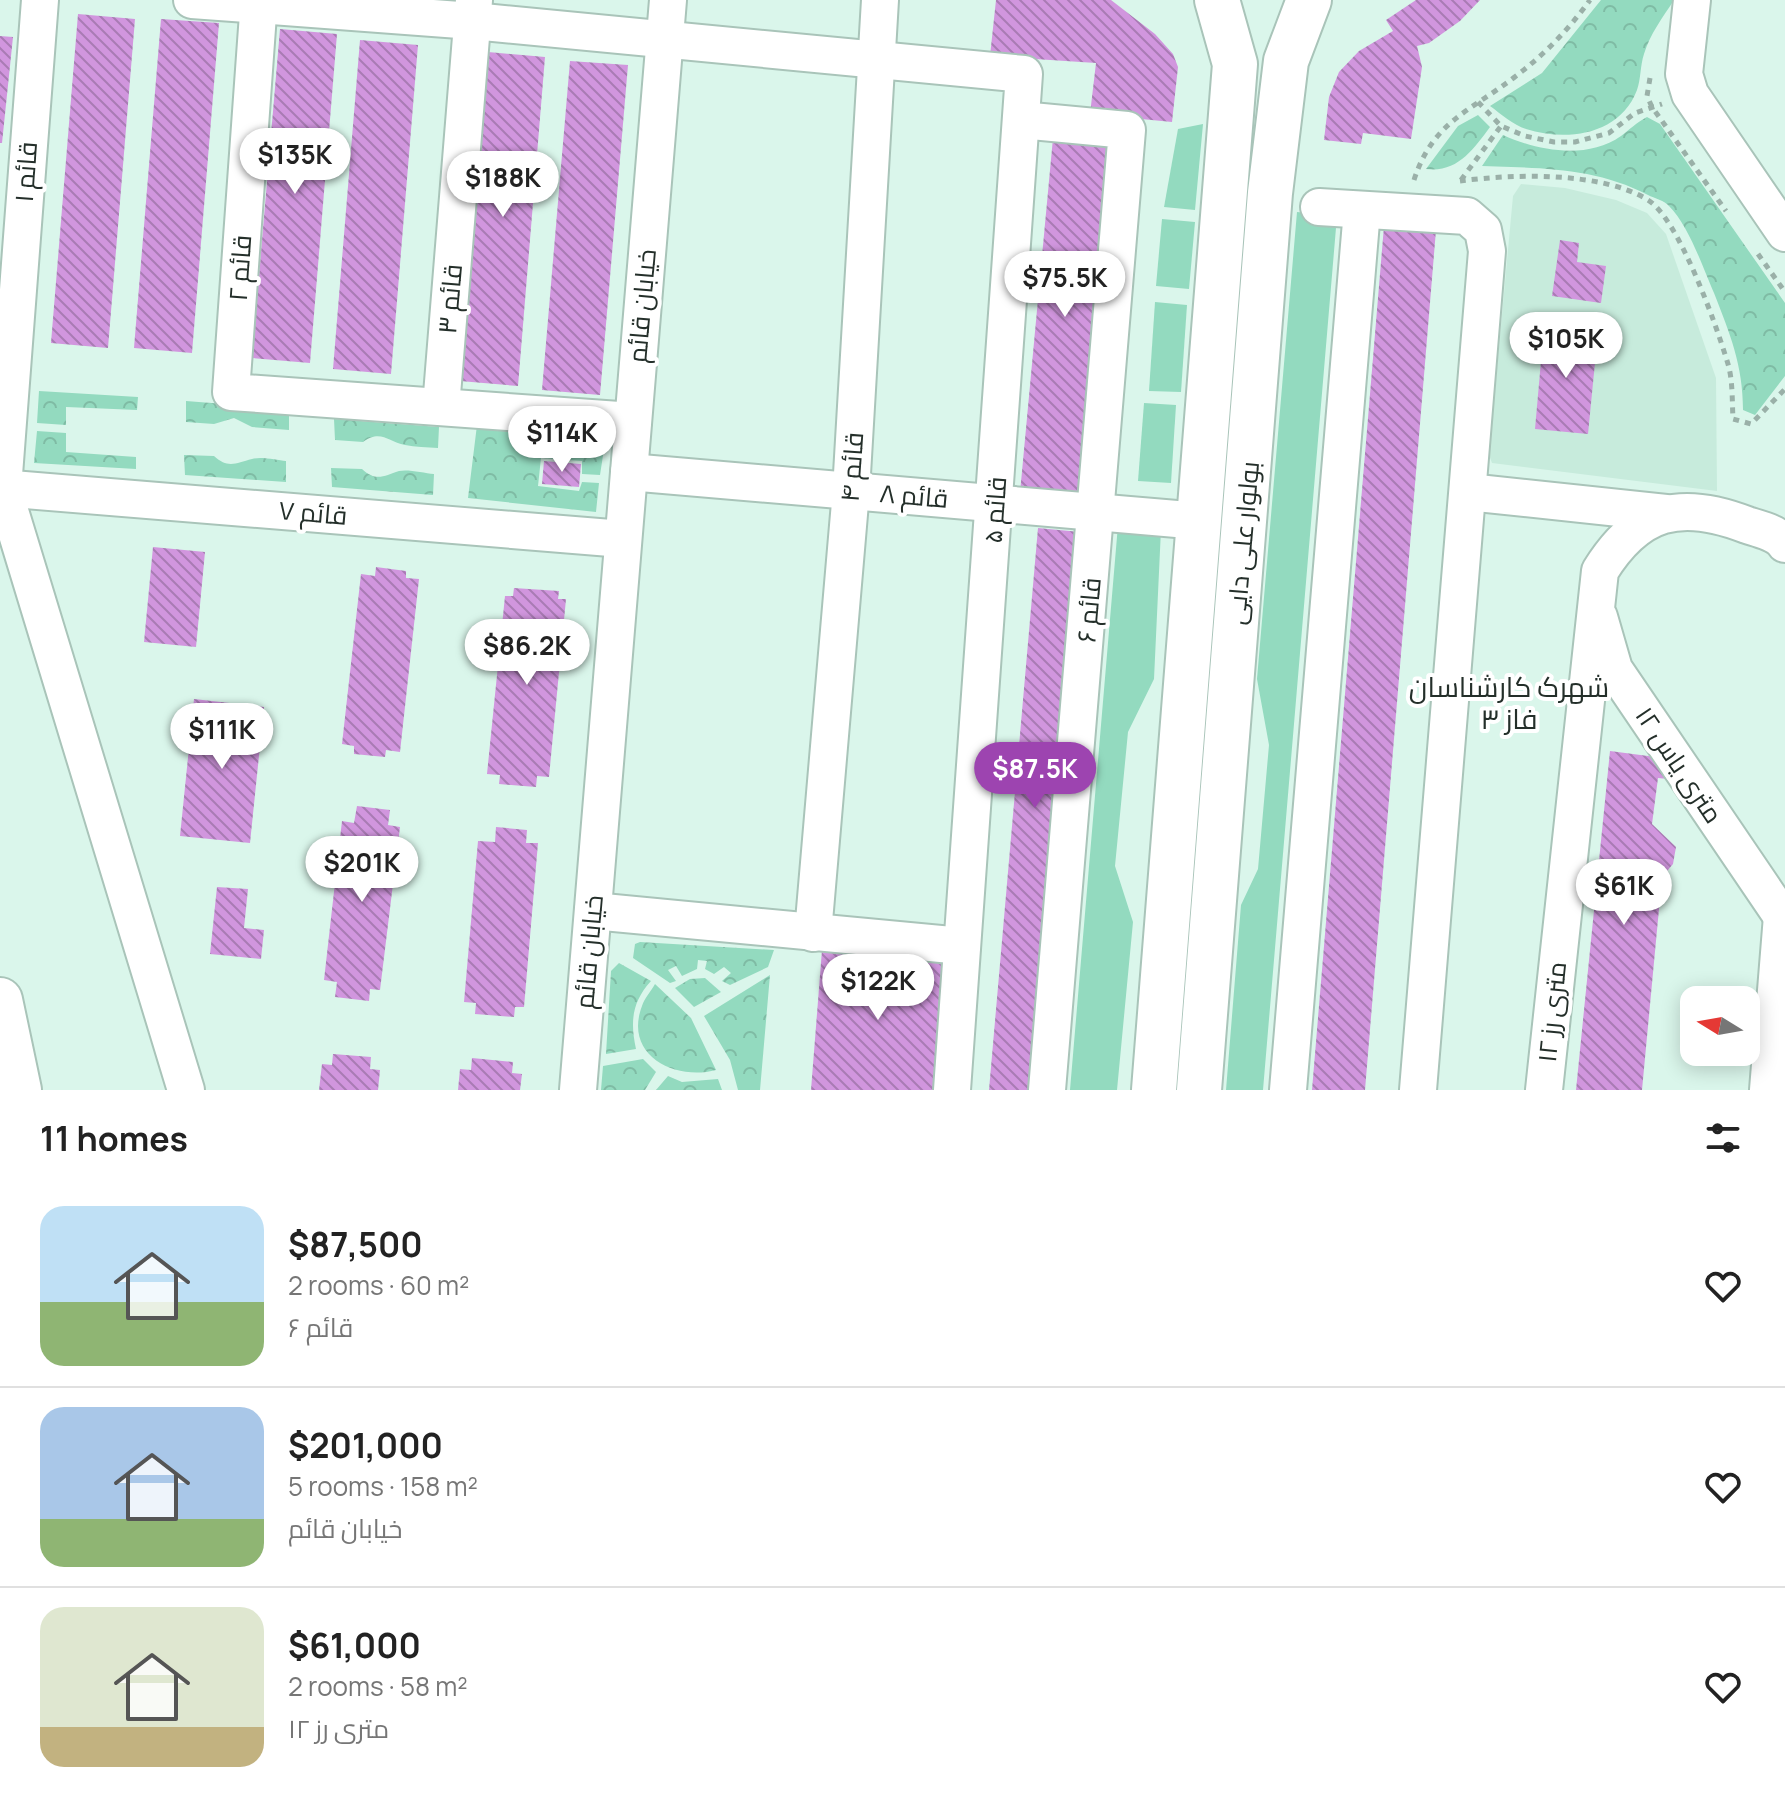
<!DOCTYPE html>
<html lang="en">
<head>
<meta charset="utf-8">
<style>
	:root { --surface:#fff; --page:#f2f2f2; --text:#222; --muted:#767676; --line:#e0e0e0; --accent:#9d44b0 }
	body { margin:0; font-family:Manrope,Cairo,sans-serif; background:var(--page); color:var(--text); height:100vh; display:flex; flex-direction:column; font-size:30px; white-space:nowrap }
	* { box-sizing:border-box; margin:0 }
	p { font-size:26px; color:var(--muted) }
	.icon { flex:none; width:44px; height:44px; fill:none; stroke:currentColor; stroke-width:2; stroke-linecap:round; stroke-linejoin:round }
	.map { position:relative; height:1090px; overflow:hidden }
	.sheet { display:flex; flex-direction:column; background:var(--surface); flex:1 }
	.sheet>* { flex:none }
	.needle { width:52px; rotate:281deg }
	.buttons { position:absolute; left:1680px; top:986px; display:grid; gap:16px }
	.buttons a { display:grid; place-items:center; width:80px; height:80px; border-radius:16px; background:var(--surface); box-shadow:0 4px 20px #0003; font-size:40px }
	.price { position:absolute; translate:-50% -68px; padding:0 18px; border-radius:28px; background:#fff; color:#222; font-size:26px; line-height:52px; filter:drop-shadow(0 2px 4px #0008) }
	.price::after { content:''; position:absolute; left:50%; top:48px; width:24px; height:18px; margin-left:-12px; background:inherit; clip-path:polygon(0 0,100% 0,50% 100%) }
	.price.active { background:var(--accent); color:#fff }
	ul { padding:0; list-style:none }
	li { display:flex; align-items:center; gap:24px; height:200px; padding:0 40px }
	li+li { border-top:2px solid var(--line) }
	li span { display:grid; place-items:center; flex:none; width:224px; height:160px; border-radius:24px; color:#555 }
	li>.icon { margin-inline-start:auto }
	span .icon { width:96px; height:96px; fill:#fffc; stroke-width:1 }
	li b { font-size:34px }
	h2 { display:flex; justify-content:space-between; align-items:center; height:96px; padding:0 40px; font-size:34px }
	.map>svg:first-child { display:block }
</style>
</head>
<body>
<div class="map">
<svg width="1785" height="1090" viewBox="0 0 1785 1090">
	<defs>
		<pattern id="forest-crowns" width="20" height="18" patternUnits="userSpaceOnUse" patternTransform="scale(2)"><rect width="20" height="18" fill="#93dabf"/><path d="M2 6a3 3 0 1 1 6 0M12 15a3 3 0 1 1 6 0" fill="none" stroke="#7fbba4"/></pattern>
		<pattern id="building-back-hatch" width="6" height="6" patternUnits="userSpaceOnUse" patternTransform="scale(2)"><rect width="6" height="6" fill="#d196de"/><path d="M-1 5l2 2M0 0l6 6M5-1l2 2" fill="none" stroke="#a97bb4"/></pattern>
	</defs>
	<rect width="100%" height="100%" fill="#daf6eb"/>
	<polygon fill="#c7ebdc" points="1521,184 1565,188 1616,200 1647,213 1666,234 1716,378 1717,491 1492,463 1489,455 1513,196"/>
	<g fill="#93dabf">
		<polygon points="1203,124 1195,210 1164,207 1178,129"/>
		<polygon points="1297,212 1337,216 1263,1090 1226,1090 1241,905 1258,869 1269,745 1257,679"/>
		<polygon points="1162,219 1195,222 1189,289 1156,286"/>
		<polygon points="1155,302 1187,305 1181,392 1149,391"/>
		<polygon points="1144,403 1176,405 1171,483 1138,481"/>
		<polygon points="1118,525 1161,529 1154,679 1128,732 1115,866 1133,922 1117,1090 1070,1090"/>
	</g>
	<g fill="url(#forest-crowns)">
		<path d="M1601,0H1674C1663,17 1650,34 1644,54C1640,66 1641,79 1637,90C1620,135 1567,142 1526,129C1513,125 1501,114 1490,106L1542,73Z"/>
		<path d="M1478,115L1490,127C1473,150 1457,173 1426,169L1458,126Z"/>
		<path d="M1647,117L1660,124L1785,303V376L1755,415L1743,410C1743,365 1730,334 1714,293C1703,268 1689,226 1669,206C1665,201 1654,198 1648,195C1595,167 1539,168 1482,166L1503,135C1538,151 1587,160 1621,136C1630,129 1636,123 1647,117Z"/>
		<polygon points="39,391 138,397 137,410 66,407 66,425 37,423"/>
		<polygon points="186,401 289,409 289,430 252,427 234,418 214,424 186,422"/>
		<path d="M334,419L439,427L438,448C427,447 415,447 405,445C388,442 381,429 363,442L335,440Z"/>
		<polygon points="477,425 606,436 600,475 582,474 582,461 541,458 538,486 579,491 582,482 599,483 596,512 468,498"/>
		<polygon points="37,431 66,433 66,452 136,457 136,469 34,463"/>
		<path d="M184,455L214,456C228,469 236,463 252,459C261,456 277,460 286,461V482L185,475Z"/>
		<path d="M331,468L362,469C376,482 384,476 399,471C408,469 424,473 434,474L433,495L332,487Z"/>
		<polygon points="640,942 774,950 768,967 730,985 722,981 731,973 724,967 714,974 705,969 707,961 698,960 697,969 682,976 676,966 668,970 676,981 670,983 633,958 635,944"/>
		<path d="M619,963L651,981C632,1002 630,1021 636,1049L606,1054L611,971Z"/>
		<polygon points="770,975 760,1090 738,1090 730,1060 704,1016"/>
		<polygon points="705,978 721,992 694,1007 675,988 690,979"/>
		<path d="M655,984L691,1018L716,1070C676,1081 623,1056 642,1006C644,999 651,991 655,984Z"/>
		<polygon points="643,1059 656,1072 645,1090 601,1090 603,1066"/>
		<polygon points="668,1076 682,1082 718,1079 722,1090 656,1090"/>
	</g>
	<g fill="url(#building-back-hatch)">
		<polygon points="996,0 1111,0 1155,34 1173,54 1178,67 1172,122 1090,114 1096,63 990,56"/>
		<polygon points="1416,0 1480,0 1460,21 1429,43 1417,46 1422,67 1411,139 1363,133 1361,144 1324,140 1329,97 1339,72 1359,51 1393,31 1386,20"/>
		<polygon points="78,14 135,19 108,348 51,343"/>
		<polygon points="161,19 219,23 192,353 134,348"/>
		<polygon points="280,29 337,34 310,363 252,358"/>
		<polygon points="0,36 13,37 2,143 0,143"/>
		<polygon points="360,40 418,45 391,374 333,369"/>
		<polygon points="488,52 545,57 518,386 460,381"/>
		<polygon points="570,61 628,65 600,395 542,390"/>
		<polygon points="1053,138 1104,143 1109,156 1079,498 1020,493"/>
		<polygon points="1384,226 1436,230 1365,1090 1312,1090"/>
		<polygon points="1560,240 1579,243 1577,262 1606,266 1601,303 1552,296"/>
		<polygon points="1544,327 1598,332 1588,434 1535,429"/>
		<polygon points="544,461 581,464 579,487 542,484"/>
		<polygon points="1038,528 1080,532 1031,1090 989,1090"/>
		<polygon points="153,547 205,552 196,647 144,642"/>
		<polygon points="376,567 406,571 406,578 419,579 400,752 386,750 385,757 354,754 354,746 342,744 361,574 375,576"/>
		<polygon points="514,588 559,591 558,599 566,599 549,777 537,776 536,787 499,784 500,775 487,774 505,596 513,596"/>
		<polygon points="194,699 264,707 250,843 180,836"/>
		<polygon points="1610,751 1671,759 1668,779 1658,778 1652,824 1676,847 1673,864 1662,877 1642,1090 1576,1090"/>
		<polygon points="357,806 390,810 388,825 400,827 380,990 370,989 369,1001 335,997 337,982 324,980 342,821 354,823"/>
		<polygon points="496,827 527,830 526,843 538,843 524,1007 515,1007 514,1017 475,1014 476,1003 464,1002 478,841 495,842"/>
		<polygon points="217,887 248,889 244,928 264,930 261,959 210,954"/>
		<polygon points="822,950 945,959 935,1090 811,1090"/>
		<polygon points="333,1054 371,1057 370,1069 380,1070 378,1090 319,1090 322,1064 332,1065"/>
		<polygon points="472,1058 513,1062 512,1073 522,1074 520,1090 458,1090 460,1069 471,1070"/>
	</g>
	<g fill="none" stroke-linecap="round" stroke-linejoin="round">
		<g stroke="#a9c4b9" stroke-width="40">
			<g id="street">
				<polyline points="40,0 3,488 186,1090"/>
				<polyline points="192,0 473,21 1024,74 952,1090"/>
				<polyline points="259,0 231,392 633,421"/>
				<polyline points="1692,0 1684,74 1690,94 1785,233"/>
				<polyline points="1021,120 1127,130 1047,1090"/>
				<polyline points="1319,207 1467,216 1483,230 1487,251 1418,1090"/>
				<polyline points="441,407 474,0"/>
				<polyline points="629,472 1200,521"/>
				<polyline points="0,488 623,539"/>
				<polyline points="1468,492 1666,513"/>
				<polyline points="1599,617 1614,669 1785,921"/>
				<polyline points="593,911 962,946"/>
				<polyline points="813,933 851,491 880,0"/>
				<polyline points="578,1090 668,0"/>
				<polyline points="1288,1090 1362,210"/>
				<path d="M1544,1090L1600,571C1638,510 1680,499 1747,525C1759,529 1778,533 1785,544"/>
				<polyline points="1768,1090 1782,916"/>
			</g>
		</g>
		<g stroke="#a9c4b9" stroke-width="48">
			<g id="secondary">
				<polyline points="0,1000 19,1090"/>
				<polyline points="1154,1090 1235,64 1217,0"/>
				<polyline points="1199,1090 1270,193 1286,61 1309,0"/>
			</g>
		</g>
		<g stroke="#9ab0a8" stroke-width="5" stroke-dasharray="6 6" stroke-linecap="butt">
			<polyline points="1650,78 1647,96 1652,107 1726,211"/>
			<polyline points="1478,102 1501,126 1525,136 1554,142 1575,142 1609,133 1635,113 1662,104"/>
			<path d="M1414,180C1433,121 1471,111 1516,76C1545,54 1569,29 1590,0"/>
			<polyline points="1461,180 1501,126"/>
			<path d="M1460,181C1513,174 1601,171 1648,200C1679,219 1717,327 1728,364C1733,381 1732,402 1733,419L1751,424L1785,389"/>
			<polyline points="1758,254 1785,292"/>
		</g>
		<use href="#street" stroke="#fff" stroke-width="36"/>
		<use href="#secondary" stroke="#fff" stroke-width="44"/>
	</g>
	<g text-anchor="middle" stroke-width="8" stroke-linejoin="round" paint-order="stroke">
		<g font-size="26" fill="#242f2a" stroke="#fff">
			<text transform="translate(26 172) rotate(-86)" y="9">قائم ۱</text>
			<text transform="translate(240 268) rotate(-86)" y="9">قائم ۲</text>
			<text transform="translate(450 299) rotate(-85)" y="9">قائم ۳</text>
			<text transform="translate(642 306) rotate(-85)" y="9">خیابان قائم</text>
			<text transform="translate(852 467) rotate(-86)" y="9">قائم ۴</text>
			<text transform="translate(914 496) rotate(5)" y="9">قائم ۸</text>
			<text transform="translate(995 510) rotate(-86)" y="9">قائم ۵</text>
			<text transform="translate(313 513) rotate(5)" y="9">قائم ۷</text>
			<text transform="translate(1243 543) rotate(-85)" y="9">بولوار علی دایی</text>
			<text transform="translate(1089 610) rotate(-85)" y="9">قائم ۶</text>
			<text transform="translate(1679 765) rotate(56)" y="9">۱۲ متری یاس</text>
			<text transform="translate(589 952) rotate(-85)" y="9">خیابان قائم</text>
			<text transform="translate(1552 1012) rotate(-84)" y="9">۱۲ متری رز</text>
		</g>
		<g font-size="28" fill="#242f2a" stroke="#fff">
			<text x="1509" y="697">شهرک کارشناسان<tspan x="1509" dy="32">فاز ٣</tspan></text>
		</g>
	</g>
</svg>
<div class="buttons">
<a><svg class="needle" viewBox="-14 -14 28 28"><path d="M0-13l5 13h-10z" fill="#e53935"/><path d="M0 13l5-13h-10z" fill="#767676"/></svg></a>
</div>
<b class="price" style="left:295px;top:196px">$135K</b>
<b class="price" style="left:503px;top:219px">$188K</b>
<b class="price" style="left:1065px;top:319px">$75.5K</b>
<b class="price" style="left:1566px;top:380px">$105K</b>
<b class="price" style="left:562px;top:474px">$114K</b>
<b class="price" style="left:527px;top:687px">$86.2K</b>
<b class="price" style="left:222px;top:771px">$111K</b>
<b class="price active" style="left:1035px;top:810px">$87.5K</b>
<b class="price" style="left:362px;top:904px">$201K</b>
<b class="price" style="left:1624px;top:927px">$61K</b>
<b class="price" style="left:878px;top:1022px">$122K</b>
</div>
<section class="sheet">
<h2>11 homes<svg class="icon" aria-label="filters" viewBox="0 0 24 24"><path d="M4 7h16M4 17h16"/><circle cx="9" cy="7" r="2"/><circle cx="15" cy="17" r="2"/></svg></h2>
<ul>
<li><span style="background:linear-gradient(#bfe0f5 60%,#8fb573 0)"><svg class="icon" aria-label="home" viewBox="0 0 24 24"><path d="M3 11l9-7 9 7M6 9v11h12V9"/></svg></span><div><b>$87,500</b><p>2 rooms · 60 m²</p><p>قائم ۶</p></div><svg class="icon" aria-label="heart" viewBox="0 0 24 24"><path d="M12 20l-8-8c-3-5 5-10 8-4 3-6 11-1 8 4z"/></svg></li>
<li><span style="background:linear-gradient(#a9c7e8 70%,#8fb573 0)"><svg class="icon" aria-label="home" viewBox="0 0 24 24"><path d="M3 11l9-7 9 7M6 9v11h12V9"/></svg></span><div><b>$201,000</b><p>5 rooms · 158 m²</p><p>خیابان قائم</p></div><svg class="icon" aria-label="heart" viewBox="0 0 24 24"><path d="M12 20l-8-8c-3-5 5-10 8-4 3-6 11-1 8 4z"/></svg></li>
<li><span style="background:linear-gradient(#dfe7d0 75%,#c2b280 0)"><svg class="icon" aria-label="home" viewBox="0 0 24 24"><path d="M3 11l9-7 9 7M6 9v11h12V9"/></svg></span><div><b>$61,000</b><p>2 rooms · 58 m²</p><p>۱۲ متری رز</p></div><svg class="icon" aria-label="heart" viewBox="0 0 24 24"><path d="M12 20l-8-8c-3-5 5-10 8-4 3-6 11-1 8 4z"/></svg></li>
</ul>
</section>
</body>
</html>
